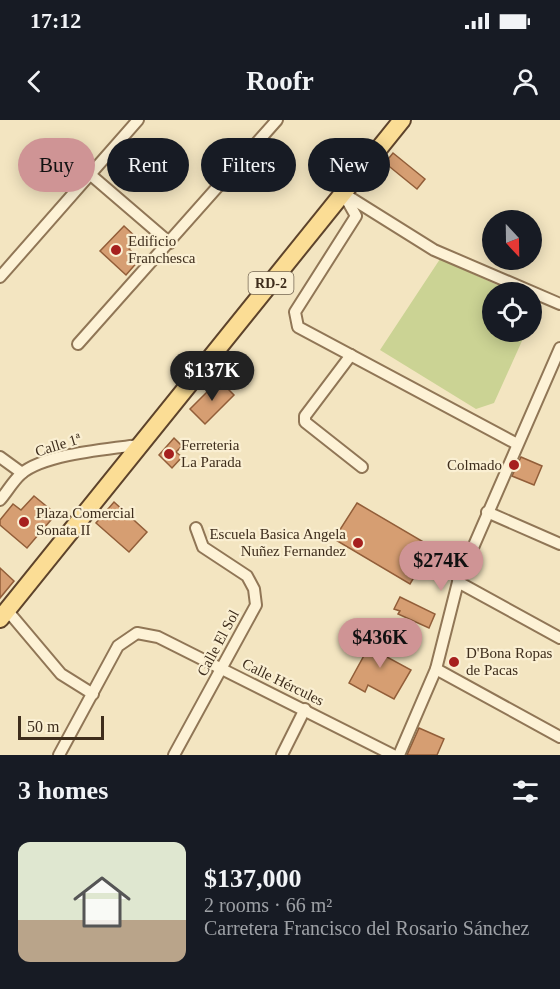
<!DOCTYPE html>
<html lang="en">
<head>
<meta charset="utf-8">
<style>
	:root { --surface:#171b24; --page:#20242c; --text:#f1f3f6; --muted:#9ea1a6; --accent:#cf9495 }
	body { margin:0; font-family:Georgia,serif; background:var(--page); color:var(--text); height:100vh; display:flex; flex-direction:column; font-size:22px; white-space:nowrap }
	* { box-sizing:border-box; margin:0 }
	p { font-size:20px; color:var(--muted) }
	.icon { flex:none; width:33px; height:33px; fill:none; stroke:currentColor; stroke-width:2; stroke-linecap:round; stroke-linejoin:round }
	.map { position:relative; height:635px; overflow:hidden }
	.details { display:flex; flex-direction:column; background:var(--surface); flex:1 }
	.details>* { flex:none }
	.top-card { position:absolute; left:18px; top:18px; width:525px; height:54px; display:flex; gap:12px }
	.needle { width:39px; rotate:158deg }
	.fabs { position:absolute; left:482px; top:90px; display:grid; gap:12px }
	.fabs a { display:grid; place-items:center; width:60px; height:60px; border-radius:50%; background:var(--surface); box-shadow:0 3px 15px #0003; font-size:30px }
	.scale { position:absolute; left:18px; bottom:15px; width:86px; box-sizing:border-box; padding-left:6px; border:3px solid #3e2d1c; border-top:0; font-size:16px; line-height:21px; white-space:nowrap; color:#3e2d1c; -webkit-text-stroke:4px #faefd2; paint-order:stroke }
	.price { position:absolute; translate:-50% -51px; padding:0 14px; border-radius:21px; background:var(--accent); color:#111; font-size:20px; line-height:39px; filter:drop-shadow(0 2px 3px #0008) }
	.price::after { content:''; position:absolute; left:50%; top:36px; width:18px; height:14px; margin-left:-9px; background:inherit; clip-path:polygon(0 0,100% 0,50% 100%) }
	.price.selected { background:#222; color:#fff }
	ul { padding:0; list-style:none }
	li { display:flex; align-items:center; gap:18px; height:150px; padding:0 18px }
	li span { display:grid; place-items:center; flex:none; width:168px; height:120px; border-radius:12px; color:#555 }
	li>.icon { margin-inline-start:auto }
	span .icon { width:72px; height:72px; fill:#fffc; stroke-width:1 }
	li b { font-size:26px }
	h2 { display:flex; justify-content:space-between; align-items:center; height:72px; padding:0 18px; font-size:26px }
	.chip { padding:0 21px; border-radius:27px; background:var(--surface); box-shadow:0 3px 15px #0003; font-size:21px; line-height:54px }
	.chip.selected { background:var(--accent); color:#111 }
	.status { display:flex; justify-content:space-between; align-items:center; height:42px; padding:0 30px; background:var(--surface); direction:ltr }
	.status svg { height:16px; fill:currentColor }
	header { display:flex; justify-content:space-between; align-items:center; height:78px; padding:0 18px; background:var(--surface); font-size:27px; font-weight:700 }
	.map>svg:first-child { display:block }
</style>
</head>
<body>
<div class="status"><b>17:12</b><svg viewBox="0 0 49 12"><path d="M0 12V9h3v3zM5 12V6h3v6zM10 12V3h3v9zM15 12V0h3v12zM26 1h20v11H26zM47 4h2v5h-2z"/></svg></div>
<header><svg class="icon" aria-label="back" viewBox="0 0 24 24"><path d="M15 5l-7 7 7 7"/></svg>Roofr<svg class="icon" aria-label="person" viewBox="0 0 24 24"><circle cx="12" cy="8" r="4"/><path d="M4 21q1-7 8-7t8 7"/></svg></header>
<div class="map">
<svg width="560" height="635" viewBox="0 0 560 635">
	<rect width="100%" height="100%" fill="#f3e5c1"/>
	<polygon fill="#cbd394" points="440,139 513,172 492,172 492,212 526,212 494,283 476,289 380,230"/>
	<g fill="#d69e72" stroke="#925e39" stroke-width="1.5">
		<polygon points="393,33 425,59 417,69 385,43"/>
		<polygon points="124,106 138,119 129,129 140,139 126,155 100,131"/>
		<polygon points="219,260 234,275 205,304 190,289"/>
		<polygon points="174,318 182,326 176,332 182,337 172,348 159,335"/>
		<polygon points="521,337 542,346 534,365 512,356"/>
		<polygon points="34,376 56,394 27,428 0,405 0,400 13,384 21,390"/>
		<polygon points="114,382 147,412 129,432 96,403"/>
		<polygon points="357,383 432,427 410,464 334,419"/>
		<polygon points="0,448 14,461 0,478"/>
		<polygon points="400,477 435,494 429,508 398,494 400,491 394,489"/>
		<polygon points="378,510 394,519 385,536 411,550 394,579 368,565 365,572 349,563"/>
		<polygon points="419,608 444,619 437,635 407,635"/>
	</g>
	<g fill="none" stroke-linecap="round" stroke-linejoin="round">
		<g stroke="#907656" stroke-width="14">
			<g id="street">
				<polyline points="92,56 170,123"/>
				<polyline points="343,73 356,96 295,192 298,207 517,324"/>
				<polyline points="346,75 434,130 560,184"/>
				<polyline points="0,157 138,0"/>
				<polyline points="78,224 277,0"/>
				<polyline points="351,235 305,296 305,302 362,347"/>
				<polyline points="0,337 22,353"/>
				<path d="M0,380C7,372 13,361 21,354C44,334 108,329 139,325"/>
				<polyline points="487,392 560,424"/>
				<polyline points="458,462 560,518"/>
				<polyline points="7,490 61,554 93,574"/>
				<polyline points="436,549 560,617"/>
				<polyline points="59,635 118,526 137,513 158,517 393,635"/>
				<polyline points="174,635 256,485 254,469 247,456 203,427 196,408"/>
				<polyline points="282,635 305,589"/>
				<polyline points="399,635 436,549 458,462 560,228"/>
			</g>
		</g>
		<g stroke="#5d432b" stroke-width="20">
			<polyline id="primary" points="0,499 402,0"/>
		</g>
		<use href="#street" stroke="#fdf2d6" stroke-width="10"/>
		<use href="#primary" stroke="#fbdd95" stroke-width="16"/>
	</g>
	<g fill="#a6201e" stroke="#faefd2" stroke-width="2">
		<circle cx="116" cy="130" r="6"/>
		<circle cx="169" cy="334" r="6"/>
		<circle cx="514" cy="345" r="6"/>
		<circle cx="24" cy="402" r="6"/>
		<circle cx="358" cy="423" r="6"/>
		<circle cx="454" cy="542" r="6"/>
	</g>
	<g text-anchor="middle" stroke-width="4.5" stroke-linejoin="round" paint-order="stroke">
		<rect fill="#faefd2" stroke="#766753" stroke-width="1.5" x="248.5" y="152" width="45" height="22" rx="4.5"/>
		<g font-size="14" font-weight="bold" fill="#3e2d1c">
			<text x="271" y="168">RD-2</text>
		</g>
		<g font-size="15" fill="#3e2d1c" stroke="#faefd2" text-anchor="start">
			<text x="128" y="126">Edificio<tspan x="128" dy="17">Franchesca</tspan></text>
			<text x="181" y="330">Ferreteria<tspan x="181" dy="17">La Parada</tspan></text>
			<text x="502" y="350" text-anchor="end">Colmado</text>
			<text x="36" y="398">Plaza Comercial<tspan x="36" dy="17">Sonata II</tspan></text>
			<text x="346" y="419" text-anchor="end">Escuela Basica Angela<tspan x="346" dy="17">Nuñez Fernandez</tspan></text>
			<text x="466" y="538">D'Bona Ropas<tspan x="466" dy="17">de Pacas</tspan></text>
		</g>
		<g font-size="15" fill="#3e2d1c" stroke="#faefd2">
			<text transform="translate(58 325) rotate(-17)" y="5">Calle 1ª</text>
			<text transform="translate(218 523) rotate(-62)" y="5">Calle El Sol</text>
			<text transform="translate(283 562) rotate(26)" y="5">Calle Hércules</text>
		</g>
	</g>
</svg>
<div class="fabs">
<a><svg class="needle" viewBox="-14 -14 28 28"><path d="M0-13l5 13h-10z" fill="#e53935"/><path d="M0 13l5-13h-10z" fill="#9ea1a6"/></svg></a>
<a><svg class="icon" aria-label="locate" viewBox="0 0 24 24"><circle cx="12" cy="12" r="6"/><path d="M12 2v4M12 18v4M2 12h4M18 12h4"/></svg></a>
</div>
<div class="scale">50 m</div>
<b class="price selected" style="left:212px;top:282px">$137K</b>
<b class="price" style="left:441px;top:472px">$274K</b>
<b class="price" style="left:380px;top:549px">$436K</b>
<div class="top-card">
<a class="chip selected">Buy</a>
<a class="chip">Rent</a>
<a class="chip">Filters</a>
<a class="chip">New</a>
</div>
</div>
<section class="details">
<h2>3 homes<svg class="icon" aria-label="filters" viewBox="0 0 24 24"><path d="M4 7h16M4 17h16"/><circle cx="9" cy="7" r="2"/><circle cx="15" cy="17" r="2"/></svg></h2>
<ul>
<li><span style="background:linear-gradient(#dfe7d0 65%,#b9a48a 0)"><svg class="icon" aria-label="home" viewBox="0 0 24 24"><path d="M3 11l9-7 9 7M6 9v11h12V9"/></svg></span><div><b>$137,000</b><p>2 rooms · 66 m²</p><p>Carretera Francisco del Rosario Sánchez</p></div></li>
</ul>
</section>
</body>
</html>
